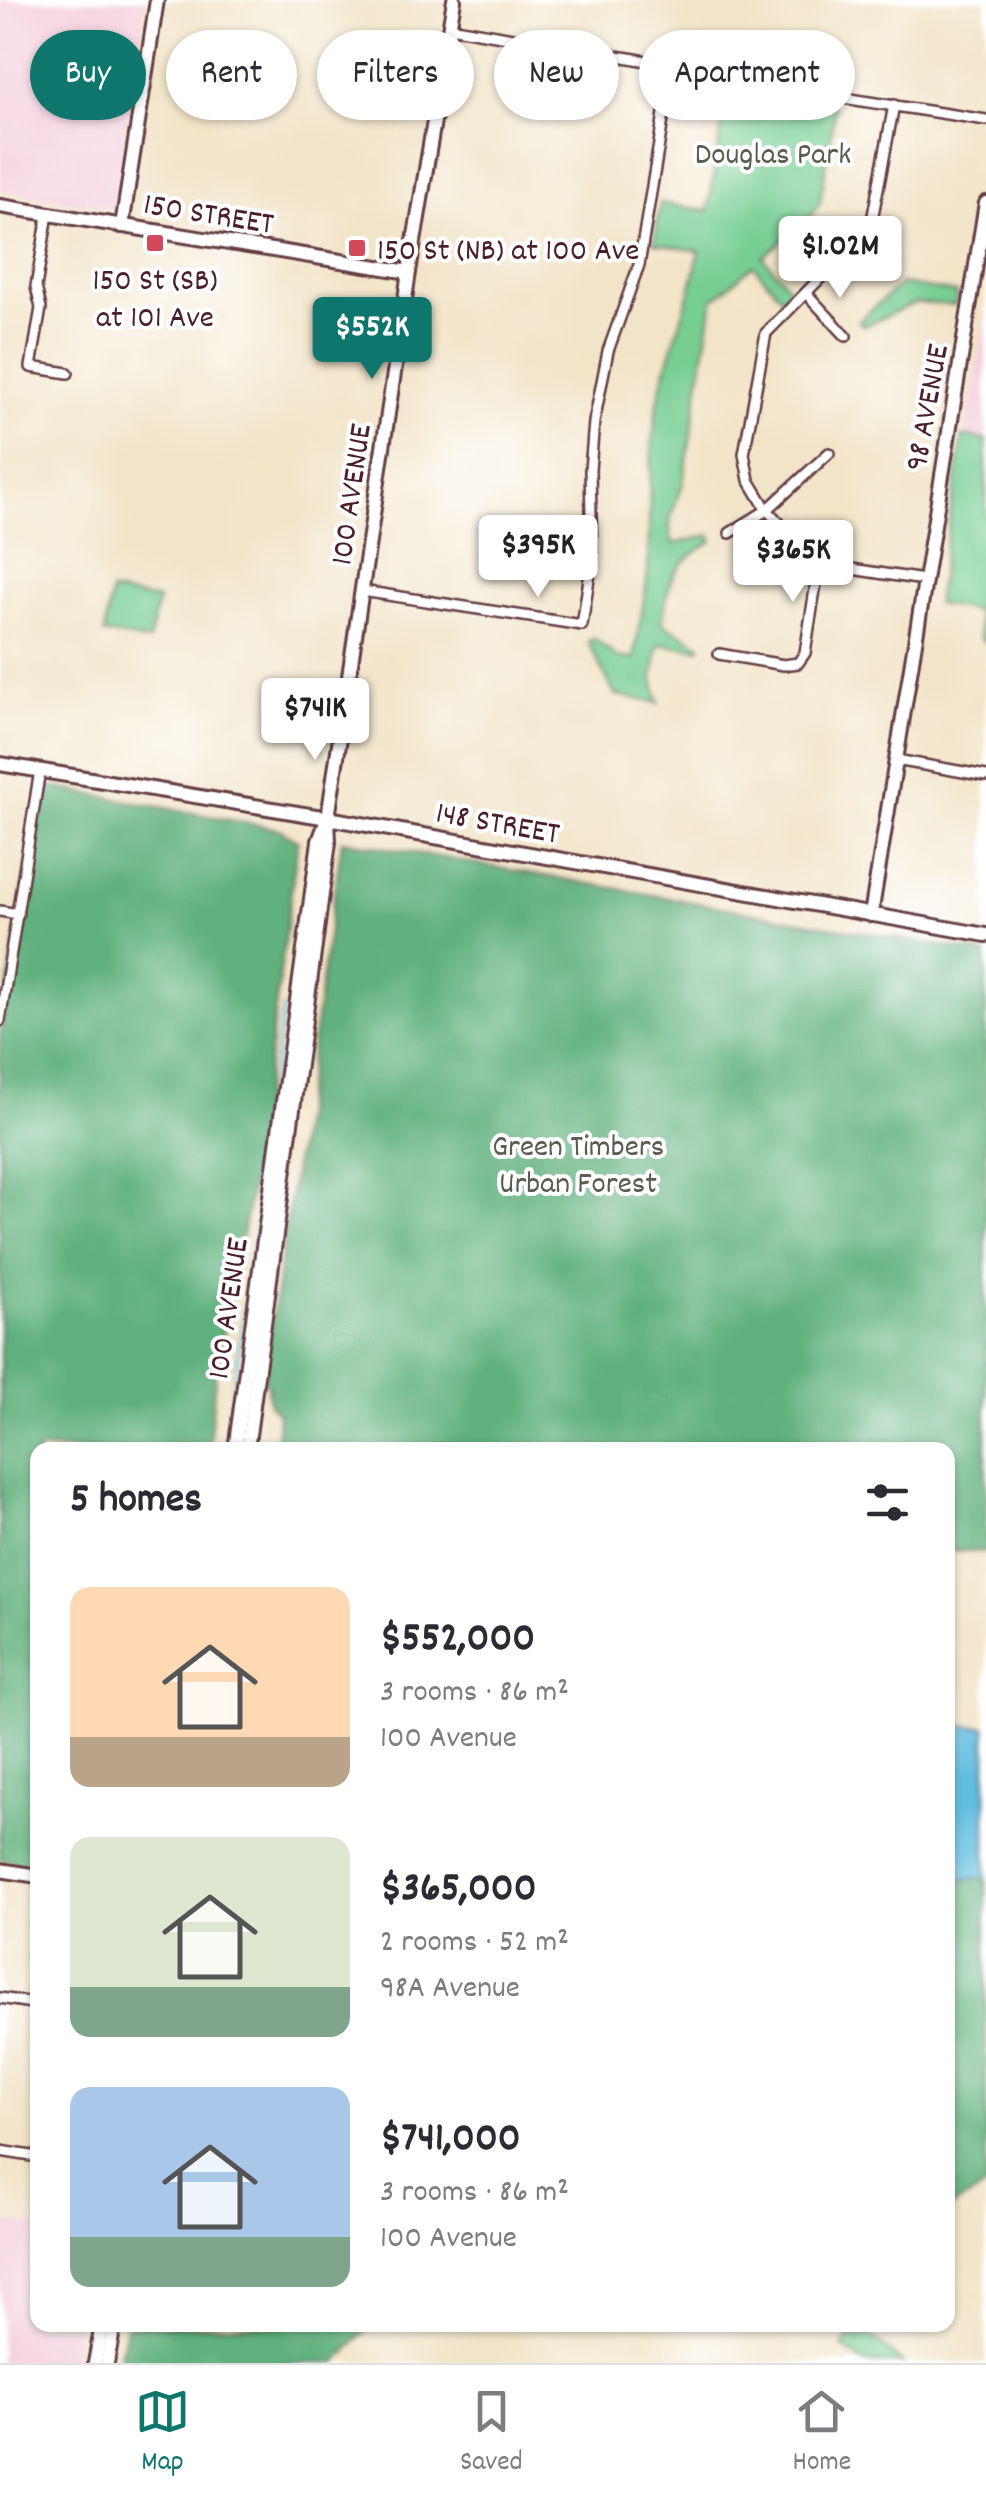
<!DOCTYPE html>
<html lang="en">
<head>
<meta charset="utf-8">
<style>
	:root { --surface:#fff; --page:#f7f7f7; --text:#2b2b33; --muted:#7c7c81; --line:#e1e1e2; --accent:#0f766e }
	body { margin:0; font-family:Dekko,sans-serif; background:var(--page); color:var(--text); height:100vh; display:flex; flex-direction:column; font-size:38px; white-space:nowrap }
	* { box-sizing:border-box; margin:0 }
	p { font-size:32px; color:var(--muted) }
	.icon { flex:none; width:55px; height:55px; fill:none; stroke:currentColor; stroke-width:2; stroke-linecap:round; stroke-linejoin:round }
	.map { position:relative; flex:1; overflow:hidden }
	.details { position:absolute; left:30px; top:1442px; width:925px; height:890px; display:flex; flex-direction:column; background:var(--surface); border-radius:20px; box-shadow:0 2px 8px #0004 }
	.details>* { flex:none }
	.hud { position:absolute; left:30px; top:30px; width:928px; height:90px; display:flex; gap:20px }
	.price { position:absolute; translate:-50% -85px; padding:0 22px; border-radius:10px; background:#fff; color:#222; font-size:32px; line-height:65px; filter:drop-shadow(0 2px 5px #0008) }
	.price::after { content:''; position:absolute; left:50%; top:60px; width:30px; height:22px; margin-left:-15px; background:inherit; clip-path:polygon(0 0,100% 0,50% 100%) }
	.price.current { background:var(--accent); color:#fff }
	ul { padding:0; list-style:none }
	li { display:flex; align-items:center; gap:30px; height:250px; padding:0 40px }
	li span { display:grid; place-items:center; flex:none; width:280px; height:200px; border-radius:20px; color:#555 }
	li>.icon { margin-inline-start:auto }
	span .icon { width:120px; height:120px; fill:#fffc; stroke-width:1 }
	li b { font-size:42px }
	h2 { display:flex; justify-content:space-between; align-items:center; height:120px; padding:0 40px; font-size:42px }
	.chip { padding:0 35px; border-radius:45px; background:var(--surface); box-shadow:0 2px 8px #0004; font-size:35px; line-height:90px }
	.chip.current { background:var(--accent); color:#fff }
	.tab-bar { display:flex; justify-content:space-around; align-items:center; height:140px; border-top:2px solid var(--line); background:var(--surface); font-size:28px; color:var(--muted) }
	.tab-bar a { display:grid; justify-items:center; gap:5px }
	.tab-bar .current { color:var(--accent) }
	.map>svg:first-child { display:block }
</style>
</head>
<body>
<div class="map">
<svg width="986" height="2363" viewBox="0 0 986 2363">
	<rect width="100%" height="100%" fill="#fff"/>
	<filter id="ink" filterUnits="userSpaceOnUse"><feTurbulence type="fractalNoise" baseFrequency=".01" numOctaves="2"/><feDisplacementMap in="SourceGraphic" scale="20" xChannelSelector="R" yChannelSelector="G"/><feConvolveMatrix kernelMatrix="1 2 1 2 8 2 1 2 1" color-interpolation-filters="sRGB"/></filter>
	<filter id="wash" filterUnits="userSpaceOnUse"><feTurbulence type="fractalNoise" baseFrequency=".0048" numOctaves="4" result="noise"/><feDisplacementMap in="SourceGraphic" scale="40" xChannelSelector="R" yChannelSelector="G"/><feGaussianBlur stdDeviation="2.25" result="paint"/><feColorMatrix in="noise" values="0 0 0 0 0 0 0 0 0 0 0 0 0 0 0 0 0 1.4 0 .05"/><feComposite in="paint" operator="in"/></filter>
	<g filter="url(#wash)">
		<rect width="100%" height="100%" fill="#f2e4c8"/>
		<g fill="#f4cfdd">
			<polygon points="0,0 146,0 114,209 0,190"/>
			<polygon points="986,308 986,590 942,583"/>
			<polygon points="0,2220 37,2226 38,2325 78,2325 71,2363 0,2363"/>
		</g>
		<g fill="#77ce93" stroke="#60765f" stroke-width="2.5">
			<path d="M728,89L835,107L820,203L811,215L763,257L790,288L781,297L753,265L713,300L683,484C676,503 663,525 674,544L710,535L713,541C671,566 670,576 662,623L701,645L700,649L659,644L653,679L659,703L615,695L588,642L593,638L617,657L634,659C638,629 646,598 648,568C650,517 648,465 656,414C664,358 690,307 699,251L654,243L660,203L708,211Z"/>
			<polygon points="901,284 957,293 955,305 915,303 864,326 858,321"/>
			<polygon points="963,436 986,440 986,642 980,638 977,611 936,604"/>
			<polygon points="111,592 158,600 149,641 104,634"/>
			<polygon points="866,2332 903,2363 864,2363 842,2347 851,2334 859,2340"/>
		</g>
		<g fill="#61b17d" stroke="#566854" stroke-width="2.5">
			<polygon points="47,786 279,829 298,841 250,1194 215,1377 209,1450 38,1450 37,1866 0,1860 0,1035 40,791"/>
			<polygon points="342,840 986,954 986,1552 948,1550 948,1450 276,1450 278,1414 269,1404 268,1385 263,1381"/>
			<polygon points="986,1877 986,2188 948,2209 948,1881"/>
			<polygon points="126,2325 371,2325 337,2363 119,2363"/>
		</g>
		<polygon fill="#61bedf" stroke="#566e85" stroke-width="2.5" points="948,1726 986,1727 986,1877 948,1881"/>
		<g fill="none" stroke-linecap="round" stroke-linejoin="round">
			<polyline stroke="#61bedf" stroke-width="2.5" points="225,1450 259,1202 268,1101 283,1008"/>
		</g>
	</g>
	<g filter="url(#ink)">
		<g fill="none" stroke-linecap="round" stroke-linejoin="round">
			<g stroke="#633d43" stroke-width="14">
				<g id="street">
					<polyline points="449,27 740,77 789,79 843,98 986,120"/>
					<polyline points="48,214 36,287 41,308 31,367 68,373"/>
					<polyline points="806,293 846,336"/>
					<polyline points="730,533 767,510 829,453"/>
					<polyline points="819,564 767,510 749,480 744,454 766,333 865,233 873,215 894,105"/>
					<polyline points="819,564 924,580"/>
					<polyline points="362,591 582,625 592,559 590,470 594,422 608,351 639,265 672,65"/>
					<polyline points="719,654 784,665 798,663 805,653 819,564"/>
					<polyline points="896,760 986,776"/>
					<polyline points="0,911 18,914"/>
					<polyline points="0,1021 40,770"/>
					<polyline points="0,1998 38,2004"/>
					<polyline points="0,2151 38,2157"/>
				</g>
			</g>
			<g stroke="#633d43" stroke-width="18">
				<g id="secondary">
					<polyline points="0,206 409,272"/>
					<polyline points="122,226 157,0"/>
					<polyline points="0,764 328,818 986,935"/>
					<polyline points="871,915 986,203"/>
					<polyline points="235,1450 319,841 325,825"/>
					<polyline points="247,1450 329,842 328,818 409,272 454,0"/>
					<polyline points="0,1870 38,1876"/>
					<polyline points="95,2363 102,2325"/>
					<polyline points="107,2363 114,2325"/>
				</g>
			</g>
			<use href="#street" stroke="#fff" stroke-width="9"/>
			<use href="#secondary" stroke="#fff" stroke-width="12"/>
		</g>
	</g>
	<g fill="#d1495b" stroke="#fff" stroke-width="4">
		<rect x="145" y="233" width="20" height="20" rx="5"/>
		<rect x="347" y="238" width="20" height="20" rx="5"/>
	</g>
	<g text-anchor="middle" stroke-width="8" stroke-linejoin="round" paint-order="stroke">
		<g font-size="32" fill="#5a5c4f" stroke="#fff">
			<text x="773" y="163">Douglas Park</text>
			<text x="578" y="1155">Green Timbers<tspan x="578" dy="37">Urban Forest</tspan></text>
		</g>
		<g font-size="32" fill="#4a1f2b" stroke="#fff">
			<text transform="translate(209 212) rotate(9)" y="11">150 STREET</text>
			<text transform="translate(925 407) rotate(-80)" y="11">98 AVENUE</text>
			<text transform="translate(349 494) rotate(-82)" y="11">100 AVENUE</text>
			<text transform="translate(498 821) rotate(10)" y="11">148 STREET</text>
			<text transform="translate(226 1308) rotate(-82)" y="11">100 AVENUE</text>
		</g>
		<g font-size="32" fill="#4a1f2b" stroke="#fff" text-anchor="start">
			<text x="377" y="259">150 St (NB) at 100 Ave</text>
			<text x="155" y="289" text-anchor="middle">150 St (SB)<tspan x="155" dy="37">at 101 Ave</tspan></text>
		</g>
	</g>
</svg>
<b class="price" style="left:840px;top:301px">$1.02M</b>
<b class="price current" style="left:372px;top:382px">$552K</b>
<b class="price" style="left:538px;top:600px">$395K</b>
<b class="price" style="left:793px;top:605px">$365K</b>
<b class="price" style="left:315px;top:763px">$741K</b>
<div class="hud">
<a class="chip current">Buy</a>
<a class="chip">Rent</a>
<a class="chip">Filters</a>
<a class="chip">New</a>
<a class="chip">Apartment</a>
</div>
<section class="details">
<h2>5 homes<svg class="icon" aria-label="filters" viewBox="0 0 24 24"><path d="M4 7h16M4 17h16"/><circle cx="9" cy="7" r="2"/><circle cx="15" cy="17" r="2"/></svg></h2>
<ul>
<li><span style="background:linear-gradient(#ffd9b3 75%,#b9a48a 0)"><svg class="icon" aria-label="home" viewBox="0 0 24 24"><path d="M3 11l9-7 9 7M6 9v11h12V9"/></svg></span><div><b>$552,000</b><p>3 rooms · 86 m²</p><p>100 Avenue</p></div></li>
<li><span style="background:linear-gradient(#dfe7d0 75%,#7fa58c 0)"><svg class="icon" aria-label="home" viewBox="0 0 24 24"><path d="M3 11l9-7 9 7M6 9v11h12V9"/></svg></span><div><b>$365,000</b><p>2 rooms · 52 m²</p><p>98A Avenue</p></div></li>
<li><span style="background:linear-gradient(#a9c7e8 75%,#7fa58c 0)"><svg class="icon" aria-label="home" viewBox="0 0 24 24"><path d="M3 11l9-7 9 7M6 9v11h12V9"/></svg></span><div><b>$741,000</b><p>3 rooms · 86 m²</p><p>100 Avenue</p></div></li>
</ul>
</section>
</div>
<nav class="tab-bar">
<a class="current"><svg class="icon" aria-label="map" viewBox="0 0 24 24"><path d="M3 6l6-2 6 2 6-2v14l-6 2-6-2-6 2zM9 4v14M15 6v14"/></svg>Map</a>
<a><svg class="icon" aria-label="saved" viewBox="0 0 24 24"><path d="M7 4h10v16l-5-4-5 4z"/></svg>Saved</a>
<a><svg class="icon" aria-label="home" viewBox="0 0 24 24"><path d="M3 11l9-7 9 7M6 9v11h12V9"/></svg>Home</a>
</nav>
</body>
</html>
